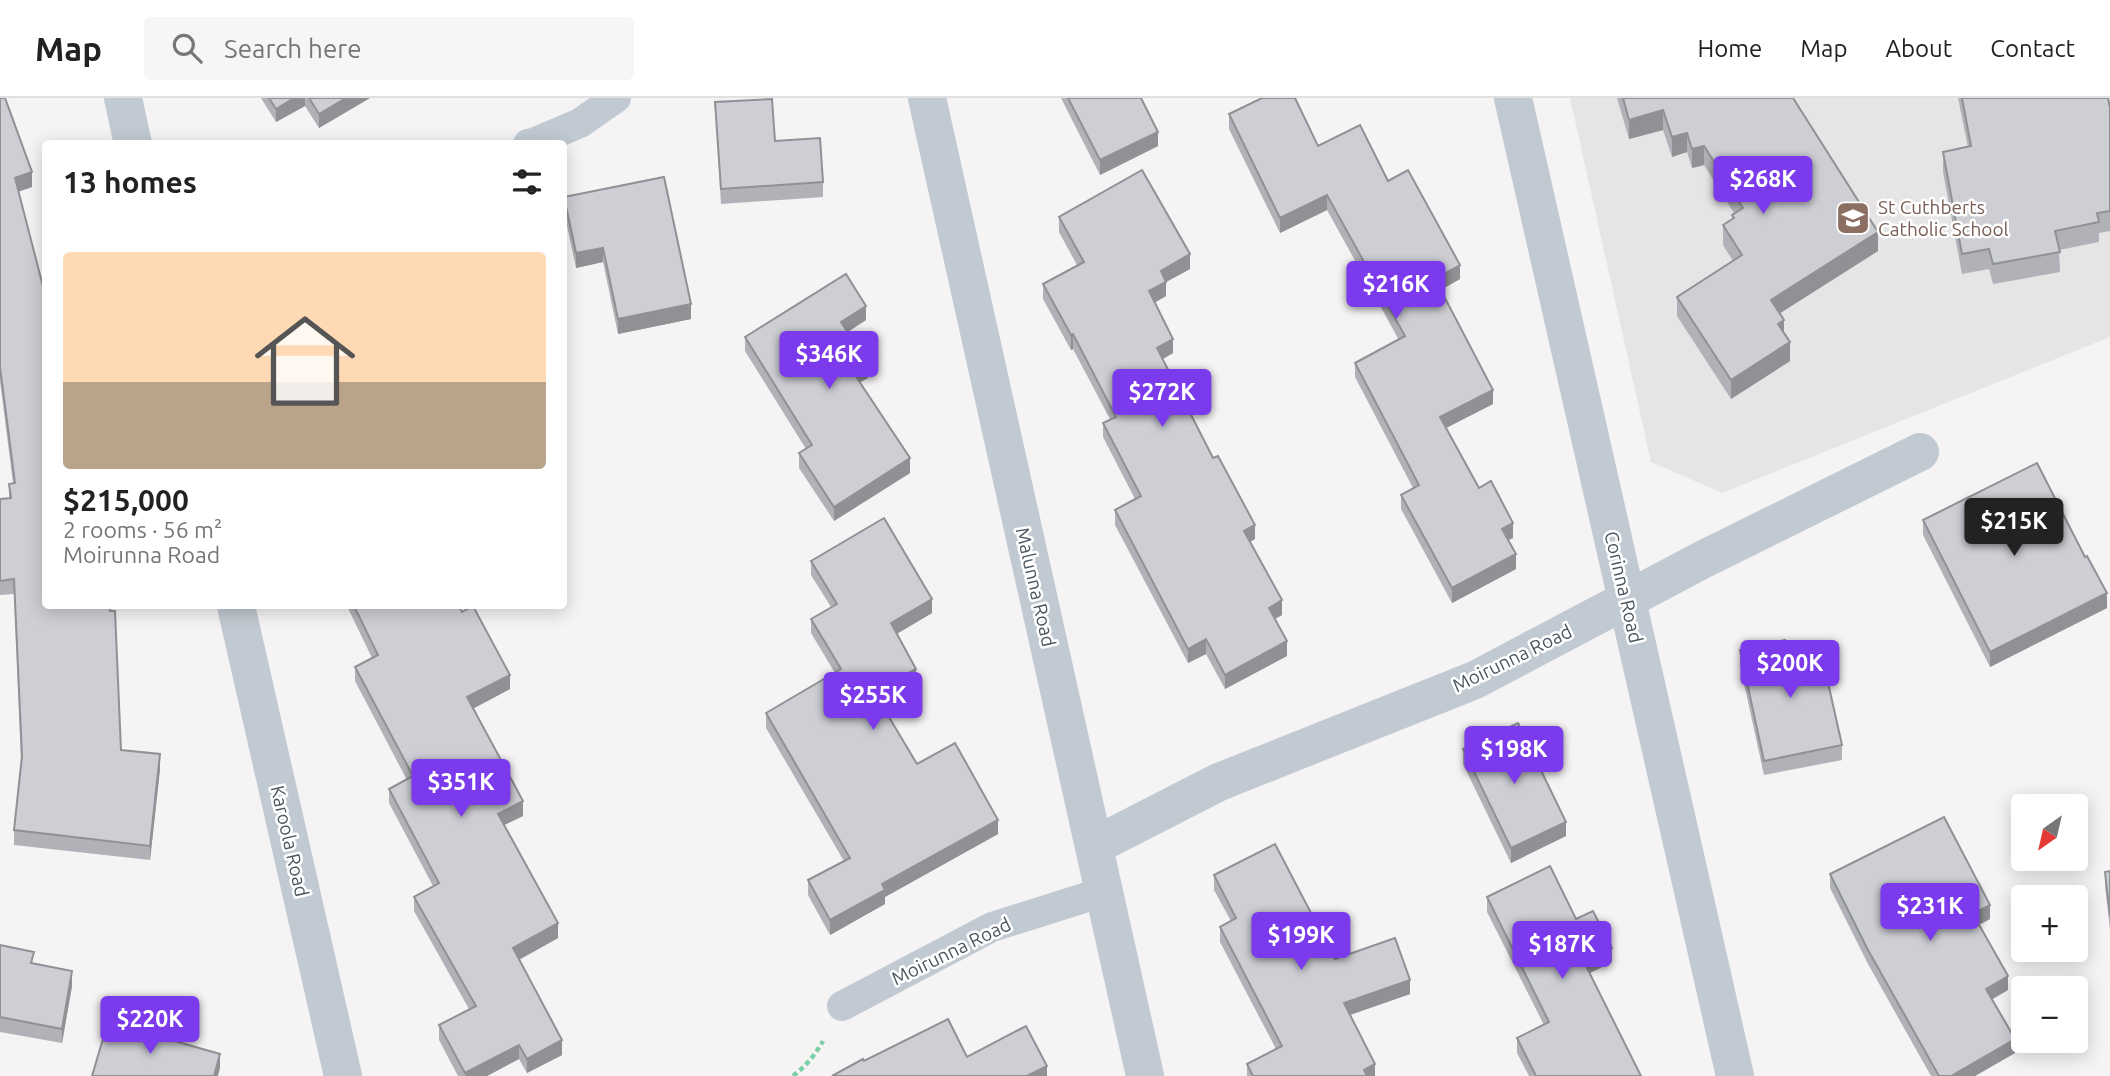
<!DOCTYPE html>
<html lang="en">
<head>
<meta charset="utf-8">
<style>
	:root { --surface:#fff; --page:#f6f6f6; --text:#222; --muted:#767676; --line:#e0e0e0; --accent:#7c3aed }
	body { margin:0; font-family:Ubuntu,sans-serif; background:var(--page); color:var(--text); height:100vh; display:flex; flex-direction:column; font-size:26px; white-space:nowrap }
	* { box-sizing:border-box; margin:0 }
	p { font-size:23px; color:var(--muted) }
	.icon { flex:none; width:38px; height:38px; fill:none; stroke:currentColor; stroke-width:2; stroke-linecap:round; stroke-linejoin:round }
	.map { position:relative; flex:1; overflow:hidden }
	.side { position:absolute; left:42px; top:42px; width:525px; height:469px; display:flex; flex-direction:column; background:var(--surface); border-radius:7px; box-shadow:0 4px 18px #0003 }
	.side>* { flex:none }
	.needle { width:46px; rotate:214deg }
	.controls { position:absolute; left:2011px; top:696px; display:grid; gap:14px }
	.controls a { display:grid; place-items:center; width:77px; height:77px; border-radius:7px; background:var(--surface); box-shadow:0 4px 18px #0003; font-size:35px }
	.price { position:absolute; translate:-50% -60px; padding:0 16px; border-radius:7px; background:var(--accent); color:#fff; font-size:23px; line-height:46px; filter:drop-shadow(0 2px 4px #0008) }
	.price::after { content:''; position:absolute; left:50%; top:42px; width:21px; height:16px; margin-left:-10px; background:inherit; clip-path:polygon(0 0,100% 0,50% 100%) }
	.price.active { background:#222; color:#fff }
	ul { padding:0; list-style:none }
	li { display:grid; align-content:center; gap:14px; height:371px; padding:0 21px }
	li+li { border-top:2px solid var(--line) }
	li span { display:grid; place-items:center; height:217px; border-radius:7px; color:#555 }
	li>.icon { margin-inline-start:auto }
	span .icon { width:126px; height:126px; fill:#fffc; stroke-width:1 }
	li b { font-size:30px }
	h2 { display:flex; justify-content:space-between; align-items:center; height:84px; padding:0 21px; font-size:30px }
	header { display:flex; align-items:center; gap:42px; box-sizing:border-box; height:98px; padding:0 35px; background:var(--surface); border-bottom:2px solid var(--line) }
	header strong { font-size:33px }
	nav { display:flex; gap:38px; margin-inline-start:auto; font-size:24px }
	.search { width:490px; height:63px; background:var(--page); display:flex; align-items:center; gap:18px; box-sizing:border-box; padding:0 24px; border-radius:7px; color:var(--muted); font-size:26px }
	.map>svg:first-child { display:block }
</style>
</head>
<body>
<header>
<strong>Map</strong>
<div class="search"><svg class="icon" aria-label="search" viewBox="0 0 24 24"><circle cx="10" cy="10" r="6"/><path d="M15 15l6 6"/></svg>Search here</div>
<nav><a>Home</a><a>Map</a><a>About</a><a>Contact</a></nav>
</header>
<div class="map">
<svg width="2110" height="978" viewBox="0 0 2110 978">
	<rect width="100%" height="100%" fill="#f5f3f3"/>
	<polygon fill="#e6e4e5" points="1570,0 2110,0 2110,239 1722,395 1651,364"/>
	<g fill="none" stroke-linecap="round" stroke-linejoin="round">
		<path stroke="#7ad0a6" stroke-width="4.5" stroke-dasharray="5 3.5" stroke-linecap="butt" d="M793,978C806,968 815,957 823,943"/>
		<g stroke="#c1cad2" stroke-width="30">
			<polyline points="528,46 533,45 580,25 616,0"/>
			<polyline points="842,908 992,829 1103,794"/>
		</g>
		<g stroke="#c1cad2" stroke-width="38">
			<polyline points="123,0 133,46"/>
			<polyline points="927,0 1145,978"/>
			<polyline points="1513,0 1735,978"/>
			<polyline points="236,508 343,978"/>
			<polyline points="1094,748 1219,684 1475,582 1704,461 1920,354"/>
		</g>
	</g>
	<g fill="#b0b2b7">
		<polygon points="0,0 32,89 18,93 121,652 160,671 150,762 14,747 14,732 21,662 14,496 0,497 0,401 9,400 9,386 13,385 0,283"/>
		<polygon points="261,0 370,0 319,30 305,8 276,24"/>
		<polygon points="1061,0 1141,0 1158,48 1100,77"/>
		<polygon points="1617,0 1793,0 1878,153 1780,215 1790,263 1731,301 1677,218 1677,199 1733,163 1723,147 1723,127 1732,122 1732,117 1734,115 1704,67 1692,70 1687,54 1672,59 1663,32 1629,41"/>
		<polygon points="1958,0 2108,0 2110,10 2110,133 2099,135 2099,144 2059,152 2060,174 1993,186 1989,171 1962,176 1943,74 1943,54 1968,49"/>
		<polygon points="715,4 775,43 823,84 823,99 721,106"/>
		<polygon points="1229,16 1318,48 1388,83 1460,181 1441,192 1493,306 1446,330 1479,390 1513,440 1508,442 1516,471 1452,505 1401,411 1401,397 1413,390 1355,279 1355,265 1399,242 1327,112 1280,135 1229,31"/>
		<polygon points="564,99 691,221 618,236 603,164 576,170 564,114"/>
		<polygon points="1059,119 1190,171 1166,184 1166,198 1155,204 1173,255 1163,261 1255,441 1250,444 1282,517 1275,521 1287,558 1225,591 1206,556 1188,565 1115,427 1115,412 1135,401 1103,339 1103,325 1110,321 1073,251 1071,252 1043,201 1043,186 1077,167 1059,134"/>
		<polygon points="866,222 848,234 868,280 860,284 910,375 834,423 799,370 799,355 806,351 745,253 745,239"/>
		<polygon points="1923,422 2085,459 2107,510 1990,569 1923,437"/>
		<polygon points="811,463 932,515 897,536 916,586 881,605 917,666 998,736 885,799 885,806 830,837 808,797 808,782 844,763 766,630 766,615 835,575 811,535 811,521 831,509 811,477"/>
		<polygon points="347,508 459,508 510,591 473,610 523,718 504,727 558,840 519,862 562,957 527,975 519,961 487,978 458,978 439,942 439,927 469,911 414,813 414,799 433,788 389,705 389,691 407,682 355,583 355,569 372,560"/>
		<polygon points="1740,552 1788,556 1842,647 1842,662 1764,677 1740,567"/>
		<polygon points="1463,651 1566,738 1511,765 1463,666"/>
		<polygon points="2110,773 2110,832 2105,788 2105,774"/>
		<polygon points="1830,776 1990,821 1979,827 2008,892 1992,901 2015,955 1975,978 1931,978 1868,866 1830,790"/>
		<polygon points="1214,777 1335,861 1410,896 1350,917 1375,978 1247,978 1247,966 1276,951 1220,844 1220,829 1231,823 1214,792"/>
		<polygon points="1487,799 1576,821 1612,864 1590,875 1641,978 1529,978 1517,955 1517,940 1544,927 1487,814"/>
		<polygon points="0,847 72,888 62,945 0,934"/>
	</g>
	<g fill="#909195">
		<polygon points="294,0 305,0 305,8 276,24 276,11"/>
		<polygon points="346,0 370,0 319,30 319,16"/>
		<polygon points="1663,12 1663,32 1629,41 1629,22"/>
		<polygon points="1158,34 1158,48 1100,77 1100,62"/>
		<polygon points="1687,35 1687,54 1672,59 1672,39"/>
		<polygon points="1704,48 1704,67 1692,70 1692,51"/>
		<polygon points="32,74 32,89 15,95 15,80"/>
		<polygon points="1327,97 1327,112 1280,135 1280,120"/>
		<polygon points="1878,134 1878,153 1771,221 1771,202"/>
		<polygon points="603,150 603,164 576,170 576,155"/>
		<polygon points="1190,156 1190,171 1166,184 1166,198 1149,208 1149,193 1161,173"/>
		<polygon points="1460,167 1460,181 1435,195 1435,181"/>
		<polygon points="691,206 691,221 618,236 618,221"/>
		<polygon points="866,208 866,222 841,238 841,224"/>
		<polygon points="1784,222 1784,241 1778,226"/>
		<polygon points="1073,236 1073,251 1071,252 1071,237"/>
		<polygon points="1173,241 1173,255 1157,264 1157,250"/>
		<polygon points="1790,244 1790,263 1731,301 1731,282"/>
		<polygon points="868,265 868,280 853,288 853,274"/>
		<polygon points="1493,292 1493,306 1440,333 1440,319"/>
		<polygon points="910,360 910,375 834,423 834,409"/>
		<polygon points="1513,425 1513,440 1502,445 1502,431"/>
		<polygon points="1255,427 1255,441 1244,447 1244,433"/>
		<polygon points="1516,456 1516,471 1452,505 1452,490"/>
		<polygon points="2107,495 2107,510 1990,569 1990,554"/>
		<polygon points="932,501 932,515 891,539 891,525"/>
		<polygon points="1282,502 1282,517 1269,524 1269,510"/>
		<polygon points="1206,541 1206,556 1188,565 1188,551"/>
		<polygon points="1287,543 1287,558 1225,591 1225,577"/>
		<polygon points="916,571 916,586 874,609 874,594"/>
		<polygon points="510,577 510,591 467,614 467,599"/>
		<polygon points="160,656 160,671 150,762 150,748"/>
		<polygon points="523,703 523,718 498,730 498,716"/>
		<polygon points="998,722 998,736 885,799 885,806 830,837 830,822 882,786"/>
		<polygon points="1566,724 1566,738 1511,765 1511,750"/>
		<polygon points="1990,807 1990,821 1973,830 1973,816"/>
		<polygon points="558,825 558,840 513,865 513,850"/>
		<polygon points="1612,850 1612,864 1584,878 1584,864"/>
		<polygon points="72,873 72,888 62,945 62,931"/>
		<polygon points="2008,878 2008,892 1986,905 1986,891"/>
		<polygon points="1410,882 1410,896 1344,919 1344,905"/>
		<polygon points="2015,941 2015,955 1975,978 1951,978"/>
		<polygon points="562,942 562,957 527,975 527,961"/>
		<polygon points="519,947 519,961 487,978 465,978 465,975"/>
		<polygon points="220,956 220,970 218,978 214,978"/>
		<polygon points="1375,966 1375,978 1364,978 1364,972"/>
		<polygon points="1047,968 1047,978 1027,978"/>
	</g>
	<g fill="#cdcfd5" stroke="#909195" stroke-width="2">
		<polygon points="0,0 5,0 32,74 15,80 46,200 46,508 110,508 110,513 115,513 121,652 160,656 150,748 14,732 22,658 14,481 0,483 0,401 11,400 9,386 15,385 0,269"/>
		<polygon points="269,0 294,0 276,11"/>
		<polygon points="309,0 346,0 319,16"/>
		<polygon points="1068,0 1141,0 1158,34 1100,62"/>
		<polygon points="1262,0 1295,0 1318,48 1360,27 1388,83 1408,72 1460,167 1435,181 1493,292 1440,319 1479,390 1491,383 1513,425 1502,431 1516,456 1452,490 1401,397 1419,387 1355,265 1405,238 1327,97 1280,120 1229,16"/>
		<polygon points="1623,0 1793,0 1878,134 1771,202 1784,222 1778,226 1790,244 1731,282 1677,199 1742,157 1723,127 1734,120 1732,117 1743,110 1704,48 1692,51 1687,35 1672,39 1663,12 1629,22"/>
		<polygon points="1962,0 2108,0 2110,10 2110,113 2097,115 2099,124 2055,133 2060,154 1993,166 1989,151 1962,156 1943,54 1971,48"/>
		<polygon points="772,1 775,43 820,40 823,84 721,91 715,4"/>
		<polygon points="1142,72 1190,156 1161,173 1166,184 1149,193 1173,241 1157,250 1213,360 1218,358 1255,427 1244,433 1282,502 1269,510 1287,543 1225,577 1206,541 1188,551 1115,412 1141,398 1103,325 1116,319 1073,236 1071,237 1043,186 1084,164 1059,119"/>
		<polygon points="664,79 691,206 618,221 603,150 576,155 564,99"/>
		<polygon points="846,176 866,208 841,224 868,265 853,274 910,360 834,409 799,355 812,347 745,239"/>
		<polygon points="2037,365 2085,459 2087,458 2107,495 1990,554 1923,422"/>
		<polygon points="884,420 932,501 891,525 916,571 874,594 917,666 955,645 998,722 882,786 885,792 830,822 808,782 850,760 766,615 841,571 811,521 837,506 811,463"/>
		<polygon points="354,508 459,508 462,514 473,508 510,577 467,599 523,703 498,716 558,825 513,850 562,942 527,961 519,947 465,975 439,927 476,908 414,799 439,785 389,691 413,678 355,569 378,557"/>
		<polygon points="1785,542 1788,556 1820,549 1842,647 1764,663 1740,552"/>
		<polygon points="1518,625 1566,724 1511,750 1463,651"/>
		<polygon points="1944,719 1990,807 1973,816 2008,878 1986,891 2015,941 1951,978 1939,978 1868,852 1830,776"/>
		<polygon points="1275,746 1335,861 1395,840 1410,882 1344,905 1375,966 1364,972 1367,978 1253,978 1247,966 1282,948 1220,829 1236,820 1214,777"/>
		<polygon points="1550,768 1576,821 1593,813 1612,850 1584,864 1641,978 1536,978 1517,940 1549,924 1487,799"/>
		<polygon points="2110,773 2110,818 2105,774"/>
		<polygon points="0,847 34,854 31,865 72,873 62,931 0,919"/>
		<polygon points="948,921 967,959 1026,928 1047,968 1027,978 832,978 863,961 864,963"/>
		<polygon points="108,924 220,956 214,978 92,978"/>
	</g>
	<defs>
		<g id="school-square" transform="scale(1.75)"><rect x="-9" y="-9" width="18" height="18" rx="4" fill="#8d6e63" stroke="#fff"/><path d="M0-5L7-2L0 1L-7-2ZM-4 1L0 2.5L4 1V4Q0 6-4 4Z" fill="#fff"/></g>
	</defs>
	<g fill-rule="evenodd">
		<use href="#school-square" x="1853" y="120"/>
	</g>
	<g text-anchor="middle" stroke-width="5" stroke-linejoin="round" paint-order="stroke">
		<g font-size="19" fill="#785e54" stroke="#fff" text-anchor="start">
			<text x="1878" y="116">St Cuthberts<tspan x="1878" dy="22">Catholic School</tspan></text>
		</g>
		<g font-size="19" fill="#4a5661" stroke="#fff">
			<text transform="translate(1036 489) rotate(77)" y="7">Malunna Road</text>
			<text transform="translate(1624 489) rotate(77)" y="7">Corinna Road</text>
			<text transform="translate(1512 560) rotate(-26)" y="7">Moirunna Road</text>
			<text transform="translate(290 743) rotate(77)" y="7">Karoola Road</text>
			<text transform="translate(951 853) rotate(-26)" y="7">Moirunna Road</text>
		</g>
	</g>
</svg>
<div class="controls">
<a><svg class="needle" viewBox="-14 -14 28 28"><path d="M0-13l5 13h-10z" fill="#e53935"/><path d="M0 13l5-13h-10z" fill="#767676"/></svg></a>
<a>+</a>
<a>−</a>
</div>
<b class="price" style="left:1763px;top:118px">$268K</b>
<b class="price" style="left:1396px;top:223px">$216K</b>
<b class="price" style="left:829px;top:293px">$346K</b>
<b class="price" style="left:1162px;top:331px">$272K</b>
<b class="price active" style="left:2014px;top:460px">$215K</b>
<b class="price" style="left:1790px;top:602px">$200K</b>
<b class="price" style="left:873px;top:634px">$255K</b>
<b class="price" style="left:1514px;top:688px">$198K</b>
<b class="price" style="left:461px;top:721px">$351K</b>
<b class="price" style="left:1930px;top:845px">$231K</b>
<b class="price" style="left:1301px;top:874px">$199K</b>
<b class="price" style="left:1562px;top:883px">$187K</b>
<b class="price" style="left:150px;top:958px">$220K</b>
<section class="side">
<h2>13 homes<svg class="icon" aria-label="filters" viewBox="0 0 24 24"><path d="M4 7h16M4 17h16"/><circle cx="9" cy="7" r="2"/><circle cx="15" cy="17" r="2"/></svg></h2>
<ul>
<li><span style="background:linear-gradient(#ffd9b3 60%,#b9a48a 0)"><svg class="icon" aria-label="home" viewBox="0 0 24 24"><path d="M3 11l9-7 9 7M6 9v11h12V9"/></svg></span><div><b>$215,000</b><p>2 rooms · 56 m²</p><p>Moirunna Road</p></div></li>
</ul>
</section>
</div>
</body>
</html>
